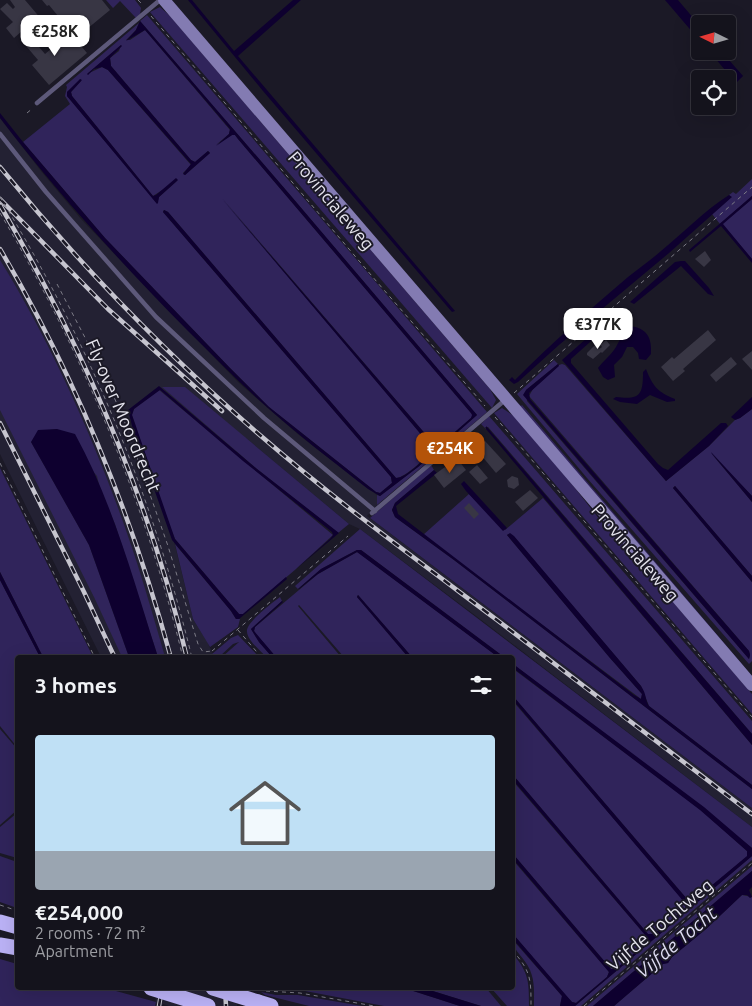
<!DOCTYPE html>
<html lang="en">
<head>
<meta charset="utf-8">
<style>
	:root { --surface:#14131c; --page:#212029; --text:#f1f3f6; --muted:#9d9ea3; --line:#33323b; --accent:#b45309 }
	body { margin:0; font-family:Ubuntu,sans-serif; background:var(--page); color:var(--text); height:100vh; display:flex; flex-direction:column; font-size:19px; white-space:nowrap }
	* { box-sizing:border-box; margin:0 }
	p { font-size:16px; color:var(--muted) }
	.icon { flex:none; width:28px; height:28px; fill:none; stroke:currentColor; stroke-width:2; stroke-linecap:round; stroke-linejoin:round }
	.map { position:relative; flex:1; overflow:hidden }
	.details { position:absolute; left:15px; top:655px; width:500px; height:335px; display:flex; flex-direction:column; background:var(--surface); border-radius:5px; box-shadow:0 5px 20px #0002,0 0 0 1px var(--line) }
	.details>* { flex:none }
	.needle { width:32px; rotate:275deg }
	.controls { position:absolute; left:691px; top:15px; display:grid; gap:10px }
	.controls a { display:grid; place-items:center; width:45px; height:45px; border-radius:5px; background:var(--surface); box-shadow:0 5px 20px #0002,0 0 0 1px var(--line); font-size:25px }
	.price { position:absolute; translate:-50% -42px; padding:0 11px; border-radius:10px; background:#fff; color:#222; font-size:16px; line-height:32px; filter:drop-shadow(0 1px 2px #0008) }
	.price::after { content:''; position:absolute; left:50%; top:30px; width:15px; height:11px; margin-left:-8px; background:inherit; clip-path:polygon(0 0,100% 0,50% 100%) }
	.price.active { background:var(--accent); color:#fff }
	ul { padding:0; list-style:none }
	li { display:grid; align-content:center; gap:10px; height:265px; padding:0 20px }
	li span { display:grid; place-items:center; height:155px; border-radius:5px; color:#555 }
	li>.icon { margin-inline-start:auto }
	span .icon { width:90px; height:90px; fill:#fffc; stroke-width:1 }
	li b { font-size:21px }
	h2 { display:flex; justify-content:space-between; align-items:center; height:60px; padding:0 20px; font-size:21px }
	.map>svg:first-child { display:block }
</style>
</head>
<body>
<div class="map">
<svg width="752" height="1006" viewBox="0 0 752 1006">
	<rect width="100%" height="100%" fill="#1b1926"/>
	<g fill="#232133">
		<polygon points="0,118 41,171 81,219 238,382 299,435 377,495 377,505 367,516 752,808 752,827 476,616 360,529 349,524 246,438 174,541 193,619 208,643 214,657 101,657 0,454"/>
		<polygon points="157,988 236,988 237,1006 169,1006 163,1004 162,1006 155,1006"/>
	</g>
	<g fill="#30245b" fill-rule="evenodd">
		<polygon points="106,0 135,0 141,8 140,14 136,18 120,1 113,8"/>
		<polygon points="160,7 170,16 490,389 496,400 492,408 150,12"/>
		<polygon points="147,15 487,412 377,505 377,495 380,496 418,467 477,415 291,196 140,21"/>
		<path d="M139,23L136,30L126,40H130L145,30L230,130L229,134L216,145L232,135H235L238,139L471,413L473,415L471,418L440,445L434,444L222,198L430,445L432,451C425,458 405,478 396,478L168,212L164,210L163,212L391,477L392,483L380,493L376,492L269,407L229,367L105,238L23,142L70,104L65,96L67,87L66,85ZM121,45L119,51L110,58L111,66L191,160L195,162L208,151L210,153L185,175L183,173L191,165L108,70L102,67L87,74ZM81,79V81L71,92L72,96L153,196L178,180L159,197L157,203L67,96V92Z"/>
		<polygon points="752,179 752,196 720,224 712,214 731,197 729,195 733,192 736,194"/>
		<polygon points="752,199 752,259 722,224"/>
		<path d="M0,260C56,351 104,461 137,563C147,594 156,626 165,657H158L115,524L100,489L97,476L57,429L50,430L31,442L89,545L129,657H122L94,597L0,410Z"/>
		<polygon points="554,360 558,364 526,390 527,401 749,659 750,655 749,651 529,396 533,389 559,365 562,364 565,365 666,481 709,446 735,420 740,418 752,409 752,496 711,453 752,502 752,576 675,486 673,488 752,582 752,661 749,664 587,478 517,394"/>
		<polygon points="162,387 185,387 349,524 338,533 257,469"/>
		<polygon points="159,390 333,535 296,569 243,614 239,614 175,539 169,524 132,415 134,409"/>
		<polygon points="518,403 521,406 522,405 747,670 735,658 521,409"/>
		<polygon points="502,408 514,416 571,483 607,529 624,545 752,694 752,714 494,413"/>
		<polygon points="489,416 752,721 752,734 488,427 485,427 486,429 481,424"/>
		<polygon points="431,465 434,470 395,503 392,510 395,517 454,560 752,789 752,808 370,518"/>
		<polygon points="0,468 93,657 43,657 0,572"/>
		<polygon points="469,494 505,530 543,498 752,745 752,785 649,706 641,686 514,537 509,534 507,535 610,658 642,694 641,699 423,535"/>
		<polygon points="360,529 752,827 752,848 513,664 512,658 504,657 361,550 357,550 321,569 298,589 295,586"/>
		<polygon points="175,544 231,611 236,619 240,619 238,627 210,647 193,619"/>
		<polygon points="357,552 360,554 498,657 412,657 358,595 357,597 408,657 344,657 299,605 298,606 341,657 276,657 256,634 254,631 255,627 318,574"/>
		<polygon points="0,580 40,657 18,658 17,747 0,726"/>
		<path d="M280,597L282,601L251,629L259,642L272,657H266C260,650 248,641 247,632C245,623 272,603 280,597Z"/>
		<polygon points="238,635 259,657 222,657 239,642 233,644 219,657 214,657 212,654 231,638"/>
		<polygon points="512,668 701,810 747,851 748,856 693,901 687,899 513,696"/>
		<polygon points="512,700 685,902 686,908 654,934 648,934 513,775"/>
		<polygon points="0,729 18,750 17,810 0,825"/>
		<polygon points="512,780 646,936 645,944 616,969 611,969 513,854"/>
		<polygon points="17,813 17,858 0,853 0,827"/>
		<polygon points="0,856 17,862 17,908 0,902"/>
		<polygon points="752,856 752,860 581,1006 575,1006"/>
		<polygon points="512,859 609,972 607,977 576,1003 572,1002 564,994 513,934"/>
		<polygon points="752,866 752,871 593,1006 587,1006"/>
		<polygon points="742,895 752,897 752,1006 614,1006 663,964 668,963 672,957 706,929"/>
		<path d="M512,939L562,996L560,1006H534C534,993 535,982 530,970C525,958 513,951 512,939Z"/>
		<path d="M513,954C529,973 529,982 529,1006H507L491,988H512Z"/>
		<polygon points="0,959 17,964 18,988 105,988 156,1002 155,1006 0,1006"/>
		<polygon points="264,988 404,988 460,1006 384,1006 305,991 273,990"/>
		<polygon points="423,988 486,988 501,1006 481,1006"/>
		<polygon points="261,992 276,995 298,995 362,1006 309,1006 265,995"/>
	</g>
	<g fill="#0e002f">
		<polygon points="188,0 192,0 234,51 293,0 301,0 238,56 455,311 452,312 263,91"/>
		<polygon points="665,0 678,0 700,26 700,41"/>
		<path d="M140,21L291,196L477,415L418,467L380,496L368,489C331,460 294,432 259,400C234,378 212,354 188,331C121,263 58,194 0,118V113L23,142L105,238L229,367L269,407L376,492L380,493L392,483L391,477L163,212L164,210L168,212L396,478C406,478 425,459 432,451L430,445L222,199L434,444L440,445L471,418L472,415L471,413L238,139L235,135H232L216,146L229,134L230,129L145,30L126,41L136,30Z"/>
		<polygon points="121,45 122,46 110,58 111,66 191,160 195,162 208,151 210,153 185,175 183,174 191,164 108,70 102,67 94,69 88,75 87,74"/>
		<polygon points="709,51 721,51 743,76 736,83"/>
		<polygon points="80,79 82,80 71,92 72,96 153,196 156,195 176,178 178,180 159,197 158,203 157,204 67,96 67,92"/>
		<path d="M729,195L732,197L669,253L559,345L518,382L514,384L509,380L512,377L515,380C551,344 589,310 628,277C639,268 651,260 661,251C684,232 704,211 729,195Z"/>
		<polygon points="752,196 752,199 723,224 752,259 752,263 721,226 690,252 689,250"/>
		<polygon points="681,261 685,261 709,288 714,296 708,294 681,266 634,304 630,302 675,262"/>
		<polygon points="621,308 626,310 571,359 571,363 658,464 663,468 668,470 721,423 726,423 728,426 709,446 666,481 562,360"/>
		<path d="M629,326C647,328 652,337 651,354L646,360L639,359L638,353L633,347H627L622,357L614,365L615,377L608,380L603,377L598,368C603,361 609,357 614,350C620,342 621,333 629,326Z"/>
		<polygon points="558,364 559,366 529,393 530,399 749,651 750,655 749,659 523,395 526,390"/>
		<path d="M646,369C653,387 658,392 675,399V401L667,402L650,395L637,404L620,402L613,399L616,397C640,400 643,395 643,372Z"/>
		<polygon points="159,386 257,469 339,533 296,569 330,539 333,535 332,532 243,461 160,390 134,409 132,415 175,539 239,614 243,614 286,577 287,579 239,619 236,619 231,611 172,540 132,426 128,410"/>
		<polygon points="752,397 752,409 740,418 735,420 731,417"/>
		<polygon points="486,426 752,734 752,745 486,429"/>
		<path d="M57,429L75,434C113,503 134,582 158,657H129L89,545L31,442L38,430Z"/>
		<polygon points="711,452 752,496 752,502 712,454"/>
		<path d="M434,470L437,473L396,506L398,514L634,695L641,699L642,694L610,658L507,535L510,533L514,536L641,686C647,695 645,700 649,706L752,785V789L454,560L395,517L392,510L395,503Z"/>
		<polygon points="464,481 507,528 503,531 466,491 461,484"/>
		<polygon points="675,486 752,576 752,582 673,488"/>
		<polygon points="357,550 361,550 504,657 498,657 357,552 318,574 299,589 298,589 321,569"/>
		<polygon points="0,572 43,657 40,657 0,580"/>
		<polygon points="358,595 412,657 408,657 357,597"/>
		<polygon points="282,601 283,602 255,627 254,631 276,657 272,657 259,642 251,629"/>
		<polygon points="513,664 704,807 752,848 752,856 575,1006 560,1006 562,996 513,939 513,934 572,1002 576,1003 607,977 609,972 513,859 513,854 611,969 616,969 645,944 646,936 513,780 513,775 648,934 654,934 686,908 684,902 513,700 513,696 687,899 693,901 747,856 747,851 700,810 513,668"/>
		<polygon points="752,871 752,887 749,890 752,897 750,898 747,895 742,895 706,929 672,957 668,963 663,964 614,1006 593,1006"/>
		<polygon points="404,988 423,988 481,1006 460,1006"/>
	</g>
	<g fill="#383644">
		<polygon points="10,0 25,0 42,20 47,22 48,30 42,35 34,32 34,28 30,24 14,38 6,28 13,22 0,9 7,3 13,9 15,7"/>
		<polygon points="42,0 102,0 110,10 76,38 49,5 47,6"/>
		<polygon points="70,33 87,53 49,85 32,65 38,60 21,40 28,34 45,54"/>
		<polygon points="705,251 711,260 704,267 695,259"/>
		<polygon points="708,330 716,340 683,369 685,371 673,381 661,367 672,357 674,359"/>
		<polygon points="606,340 610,345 602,353 601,352 593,359 587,355 587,353 595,345 599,349 602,347 600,345"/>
		<polygon points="752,351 752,370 742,359"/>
		<polygon points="731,357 737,364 716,382 710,375"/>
		<polygon points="485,441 506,464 496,473 476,449"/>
		<polygon points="459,461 466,470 444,488 434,475 445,467 448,470"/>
		<polygon points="477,465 488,478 480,484 469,472"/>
		<polygon points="512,476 518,478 519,485 514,489 508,487 507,480"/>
		<polygon points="530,490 538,498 523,511 515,502"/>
		<polygon points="469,503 479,514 474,519 464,508"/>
	</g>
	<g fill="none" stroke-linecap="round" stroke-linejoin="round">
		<g stroke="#7d7c87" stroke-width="1" stroke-dasharray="4 4" stroke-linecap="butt">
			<polyline points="138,0 143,5"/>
			<polyline points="151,16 377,282 485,406"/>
			<polyline points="27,113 33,108"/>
			<path d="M0,213C82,352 145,501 183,658"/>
			<polyline points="57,284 103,372 124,420 168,546 198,644 203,652 212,651"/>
			<polyline points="514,393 752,187"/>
			<polyline points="495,417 752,717"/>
			<polyline points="0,463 95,658"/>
			<polyline points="238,630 262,658"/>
			<polyline points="204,658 209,653"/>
			<polyline points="208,658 212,651 348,536"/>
			<polyline points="0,905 18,911"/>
			<path d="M512,950C531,971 531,979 531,1006"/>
			<polyline points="266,991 300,993 374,1006"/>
			<polyline points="584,1006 752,863"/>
		</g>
		<g stroke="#5d597a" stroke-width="4.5">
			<polyline points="37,103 160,0"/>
			<polyline points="0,134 46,192 156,317 264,418 375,511"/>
			<polyline points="372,513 505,400"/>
		</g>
		<polyline stroke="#837bb2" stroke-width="12" points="164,0 752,685"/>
		<g stroke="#bbb2f6" stroke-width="15">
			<polyline points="0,922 18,927"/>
			<polyline points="0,945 18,948"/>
			<polyline points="258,1002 271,1006"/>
		</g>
		<g stroke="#c6c5cf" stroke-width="4.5">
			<g id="rail">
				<path d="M0,167C79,264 166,354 261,436C336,501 417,560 497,620C582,685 667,750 752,814"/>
				<polyline points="0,199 108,309 222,411"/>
				<path d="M0,205C83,347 149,498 187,658"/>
				<path d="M0,249C75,376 132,515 171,658"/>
				<polyline points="0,423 84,592 115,658"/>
				<polyline points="225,988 226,1006"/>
				<polyline points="159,1006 162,988"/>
			</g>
		</g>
		<use href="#rail" stroke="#1b1926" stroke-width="2.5" stroke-dasharray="8" stroke-linecap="butt"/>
		<path stroke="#7d7c87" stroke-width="1" stroke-dasharray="4 4" stroke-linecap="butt" d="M0,197C87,338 153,496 192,658"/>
		<g stroke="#bbb2f6" stroke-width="15">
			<polyline points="151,988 208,1006"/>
			<polyline points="213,988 258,1002"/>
		</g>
	</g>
	<g text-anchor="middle" stroke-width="4" stroke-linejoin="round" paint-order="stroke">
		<g font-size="18" fill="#e5e4ed" stroke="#1b1926">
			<text transform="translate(331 201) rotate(50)" y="6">Provincialeweg</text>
			<text transform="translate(123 416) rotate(67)" y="6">Fly-over Moordrecht</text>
			<text transform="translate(635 553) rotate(49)" y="6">Provincialeweg</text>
			<text transform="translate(660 925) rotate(-40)" y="6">Vijfde Tochtweg</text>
		</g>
		<g font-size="19" font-style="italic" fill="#dfddf3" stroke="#1b1926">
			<text transform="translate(676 942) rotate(-40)" y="7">Vijfde Tocht</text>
		</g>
	</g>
</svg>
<div class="controls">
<a><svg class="needle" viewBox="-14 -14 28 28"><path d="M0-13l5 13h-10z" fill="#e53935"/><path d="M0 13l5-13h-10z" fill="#9d9ea3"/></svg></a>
<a><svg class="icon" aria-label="locate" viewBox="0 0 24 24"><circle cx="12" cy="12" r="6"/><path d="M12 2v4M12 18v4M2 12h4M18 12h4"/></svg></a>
</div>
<b class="price" style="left:55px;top:57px">€258K</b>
<b class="price" style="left:598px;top:350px">€377K</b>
<b class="price active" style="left:450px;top:474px">€254K</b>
<section class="details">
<h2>3 homes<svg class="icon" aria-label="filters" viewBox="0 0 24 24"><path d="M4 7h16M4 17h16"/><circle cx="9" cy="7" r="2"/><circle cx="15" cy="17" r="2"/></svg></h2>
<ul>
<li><span style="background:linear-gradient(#bfe0f5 75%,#9aa5b1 0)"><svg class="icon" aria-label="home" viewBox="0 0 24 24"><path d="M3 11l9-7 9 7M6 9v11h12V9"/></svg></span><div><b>€254,000</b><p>2 rooms · 72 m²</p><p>Apartment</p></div></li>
</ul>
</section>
</div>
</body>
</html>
